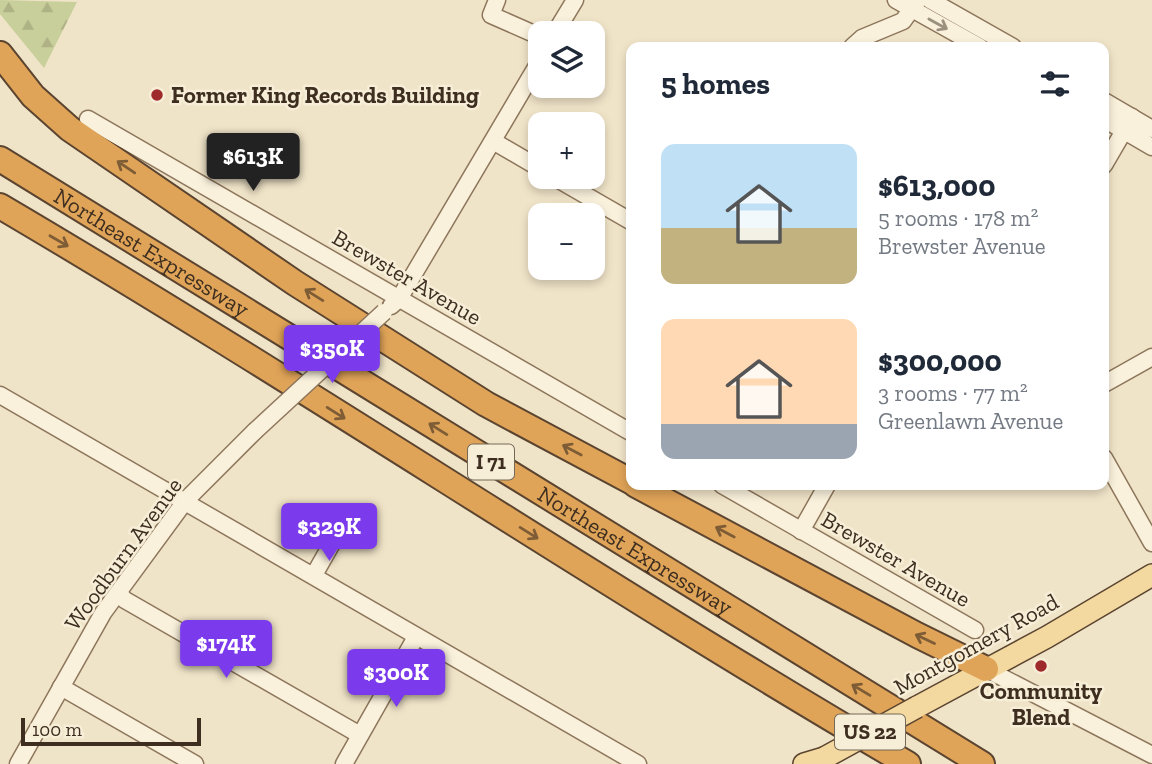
<!DOCTYPE html>
<html lang="en">
<head>
<meta charset="utf-8">
<style>
	:root { --surface:#fff; --page:#f2f2f3; --text:#1f2937; --muted:#747a83; --accent:#7c3aed }
	body { margin:0; font-family:"Zilla Slab",serif; background:var(--page); color:var(--text); height:100vh; display:flex; flex-direction:column; font-size:26px; white-space:nowrap }
	* { box-sizing:border-box; margin:0 }
	p { font-size:23px; color:var(--muted) }
	.icon { flex:none; width:38px; height:38px; fill:none; stroke:currentColor; stroke-width:2; stroke-linecap:round; stroke-linejoin:round }
	.map { position:relative; flex:1; overflow:hidden }
	.sheet { position:absolute; left:626px; top:42px; width:483px; height:448px; display:flex; flex-direction:column; background:var(--surface); border-radius:14px; box-shadow:0 4px 10px #0003 }
	.sheet>* { flex:none }
	.controls { position:absolute; left:528px; top:21px; display:grid; gap:14px }
	.controls a { display:grid; place-items:center; width:77px; height:77px; border-radius:14px; background:var(--surface); box-shadow:0 4px 10px #0003; font-size:35px }
	.scale { position:absolute; left:21px; bottom:18px; width:180px; box-sizing:border-box; padding-left:7px; border:4px solid #3d2e20; border-top:0; font-size:19px; line-height:24px; white-space:nowrap; color:#3d2e20; -webkit-text-stroke:5px #f7eed8; paint-order:stroke }
	.price { position:absolute; translate:-50% -60px; padding:0 16px; border-radius:7px; background:var(--accent); color:#fff; font-size:23px; line-height:46px; filter:drop-shadow(0 2px 4px #0008) }
	.price::after { content:''; position:absolute; left:50%; top:42px; width:21px; height:16px; margin-left:-10px; background:inherit; clip-path:polygon(0 0,100% 0,50% 100%) }
	.price.on { background:#222; color:#fff }
	ul { padding:0; list-style:none }
	li { display:flex; align-items:center; gap:21px; height:175px; padding:0 35px }
	li span { display:grid; place-items:center; flex:none; width:196px; height:140px; border-radius:14px; color:#555 }
	li>.icon { margin-inline-start:auto }
	span .icon { width:84px; height:84px; fill:#fffc; stroke-width:1 }
	li b { font-size:30px }
	h2 { display:flex; justify-content:space-between; align-items:center; height:84px; padding:0 35px; font-size:30px }
	.map>svg:first-child { display:block }
</style>
</head>
<body>
<div class="map">
<svg width="1152" height="764" viewBox="0 0 1152 764">
	<defs>
		<pattern id="forest-firs" width="22" height="20" patternUnits="userSpaceOnUse" patternTransform="scale(1.75)"><rect width="22" height="20" fill="#c9cf9b"/><path d="M5 1l3.5 6h-7zM16 11l3.5 6h-7z" fill="#aeb285"/></pattern>
	</defs>
	<rect width="100%" height="100%" fill="#f0e4c8"/>
	<polygon fill="url(#forest-firs)" points="0,0 77,2 44,68 0,14"/>
	<g fill="none" stroke-linecap="round" stroke-linejoin="round">
		<g stroke="#8d765c" stroke-width="19">
			<g id="minor">
				<polyline points="497,0 491,15 541,37"/>
				<polyline points="896,0 980,47"/>
				<polyline points="930,0 1013,47"/>
				<polyline points="555,33 575,0"/>
				<polyline points="852,47 862,38 903,21 918,0"/>
				<polyline points="1104,101 1152,129"/>
				<polyline points="88,119 632,433"/>
				<polyline points="1104,119 1152,147"/>
				<polyline points="493,141 541,169"/>
				<polyline points="1104,165 1132,117"/>
				<polyline points="554,177 632,222"/>
				<polyline points="391,306 399,299 541,59"/>
				<polyline points="1104,384 1152,357"/>
				<polyline points="0,395 638,764"/>
				<polyline points="1104,458 1152,543"/>
				<polyline points="722,485 975,630"/>
				<polyline points="801,531 827,485"/>
				<polyline points="314,575 348,515"/>
				<polyline points="118,593 125,600 360,735"/>
				<polyline points="986,669 1152,755"/>
				<polyline points="61,687 195,764"/>
				<polyline points="18,764 103,613 186,500 255,431"/>
				<polyline points="344,764 416,637"/>
			</g>
		</g>
		<g stroke="#5b4430" stroke-width="24">
			<g id="major">
				<polyline points="917,707 1047,637 1152,575"/>
				<polyline points="804,764 824,758"/>
			</g>
		</g>
		<g stroke="#5b4430" stroke-width="28">
			<g id="highway">
				<polyline points="0,54 33,96 70,129 295,283 486,404 632,482"/>
				<path id="s1" d="M0,159L982,764"/>
				<path d="M0,206C306,386 601,585 908,764"/>
				<polyline points="636,485 917,635 986,669"/>
			</g>
		</g>
		<use href="#minor" stroke="#faf1dc" stroke-width="16"/>
		<use href="#major" stroke="#f3d9a0" stroke-width="21"/>
		<use href="#highway" stroke="#e0a458" stroke-width="24"/>
		<g stroke="#8d765c" stroke-width="19" stroke-linecap="butt">
			<polyline id="minor-bridge" points="255,431 384,312"/>
		</g>
		<g stroke="#5b4430" stroke-width="24" stroke-linecap="butt">
			<polyline id="major-bridge" points="824,758 917,707"/>
		</g>
		<use href="#minor-bridge" stroke="#faf1dc" stroke-width="16"/>
		<use href="#major-bridge" stroke="#f3d9a0" stroke-width="21"/>
	</g>
	<defs><path id="oneway-shaft" d="M-6 0H5M1.5-3L5.5 0L1.5 3" fill="none" stroke-width="1.6" stroke-linecap="round" stroke-linejoin="round" transform="scale(1.75)"/></defs>
	<use stroke="#9c907e" href="#oneway-shaft" transform="translate(938 24) rotate(29)"/>
	<g stroke="#7e5d36">
		<use href="#oneway-shaft" transform="translate(126 167) rotate(-146)"/>
		<use href="#oneway-shaft" transform="translate(59 241) rotate(30)"/>
		<use href="#oneway-shaft" transform="translate(314 295) rotate(-148)"/>
		<use href="#oneway-shaft" transform="translate(336 413) rotate(32)"/>
		<use href="#oneway-shaft" transform="translate(438 429) rotate(-148)"/>
		<use href="#oneway-shaft" transform="translate(572 450) rotate(-152)"/>
		<use href="#oneway-shaft" transform="translate(725 532) rotate(-152)"/>
		<use href="#oneway-shaft" transform="translate(529 533) rotate(32)"/>
		<use href="#oneway-shaft" transform="translate(925 639) rotate(-155)"/>
		<use href="#oneway-shaft" transform="translate(861 690) rotate(-149)"/>
	</g>
	<g fill="#9e2a2b" stroke="#f7eed8" stroke-width="2.5">
		<circle cx="157" cy="95" r="7"/>
		<circle cx="1041" cy="666" r="7"/>
	</g>
	<g text-anchor="middle" stroke-width="5" stroke-linejoin="round" paint-order="stroke">
		<g fill="#f7eed8" stroke="#756857" stroke-width="2">
			<rect x="468" y="444.5" width="46" height="35" rx="5"/>
			<rect x="835" y="714.5" width="70" height="35" rx="5"/>
		</g>
		<g font-size="21" font-weight="bold" fill="#3d2e20">
			<text x="491" y="469">I 71</text>
			<text x="870" y="739">US 22</text>
		</g>
		<g font-size="23" font-weight="bold" fill="#3d2e20" stroke="#f7eed8" text-anchor="start">
			<text x="171" y="103">Former King Records Building</text>
			<text x="1041" y="699" text-anchor="middle">Community<tspan x="1041" dy="26">Blend</tspan></text>
		</g>
		<g font-size="23" fill="#3d2e20" stroke="#f7eed8">
			<text dy="8" stroke="none"><textPath href="#s1" startOffset="178">Northeast Expressway</textPath></text>
			<text transform="translate(407 277) rotate(30)" y="8">Brewster Avenue</text>
			<text dy="8" stroke="none"><textPath href="#s1" startOffset="746">Northeast Expressway</textPath></text>
			<text transform="translate(123 554) rotate(-54)" y="8">Woodburn Avenue</text>
			<text transform="translate(896 559) rotate(30)" y="8">Brewster Avenue</text>
			<text transform="translate(976 644) rotate(-29)" y="8">Montgomery Road</text>
		</g>
	</g>
</svg>
<div class="controls">
<a><svg class="icon" aria-label="layers" viewBox="0 0 24 24"><path d="M12 4l9 5-9 5-9-5zM3 14l9 5 9-5"/></svg></a>
<a>+</a>
<a>−</a>
</div>
<div class="scale">100 m</div>
<b class="price on" style="left:253px;top:193px">$613K</b>
<b class="price" style="left:332px;top:385px">$350K</b>
<b class="price" style="left:329px;top:563px">$329K</b>
<b class="price" style="left:226px;top:680px">$174K</b>
<b class="price" style="left:396px;top:709px">$300K</b>
<section class="sheet">
<h2>5 homes<svg class="icon" aria-label="filters" viewBox="0 0 24 24"><path d="M4 7h16M4 17h16"/><circle cx="9" cy="7" r="2"/><circle cx="15" cy="17" r="2"/></svg></h2>
<ul>
<li><span style="background:linear-gradient(#bfe0f5 60%,#c2b280 0)"><svg class="icon" aria-label="home" viewBox="0 0 24 24"><path d="M3 11l9-7 9 7M6 9v11h12V9"/></svg></span><div><b>$613,000</b><p>5 rooms · 178 m²</p><p>Brewster Avenue</p></div></li>
<li><span style="background:linear-gradient(#ffd9b3 75%,#9aa5b1 0)"><svg class="icon" aria-label="home" viewBox="0 0 24 24"><path d="M3 11l9-7 9 7M6 9v11h12V9"/></svg></span><div><b>$300,000</b><p>3 rooms · 77 m²</p><p>Greenlawn Avenue</p></div></li>
</ul>
</section>
</div>
</body>
</html>
